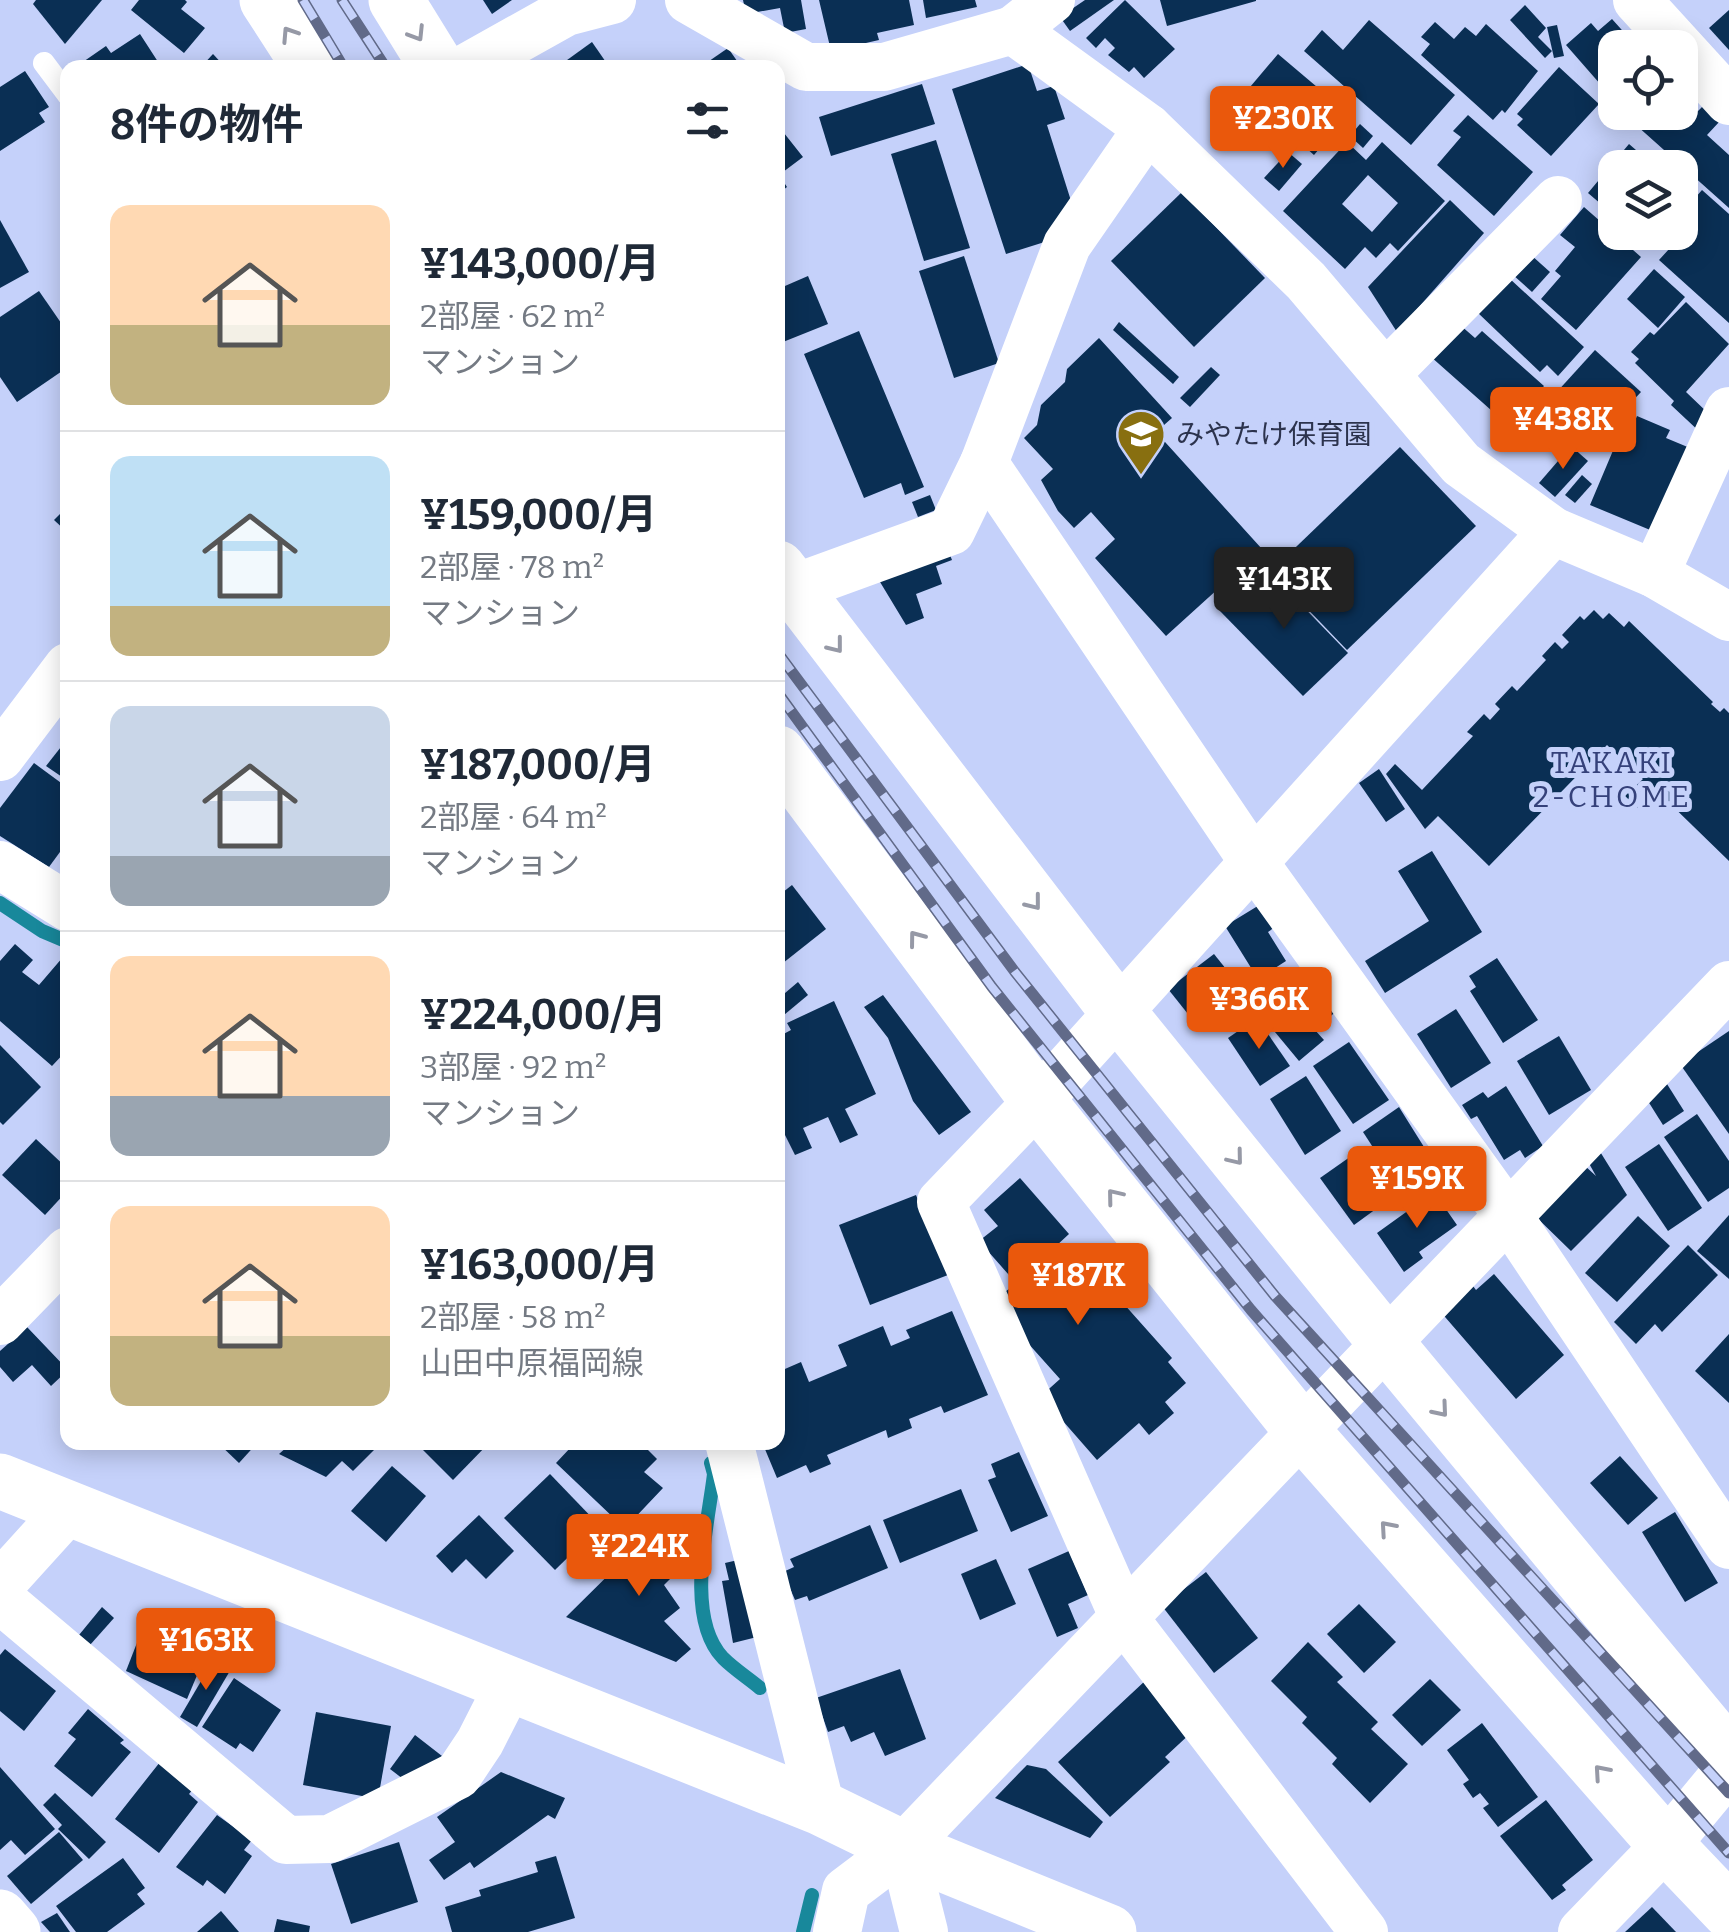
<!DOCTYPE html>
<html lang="ja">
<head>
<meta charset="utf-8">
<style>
	:root { --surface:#fff; --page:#f2f2f3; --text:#1f2937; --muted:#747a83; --line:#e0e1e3; --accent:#ea580c }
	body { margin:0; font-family:Bitter,"Noto Sans JP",serif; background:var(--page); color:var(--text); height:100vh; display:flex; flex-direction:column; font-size:38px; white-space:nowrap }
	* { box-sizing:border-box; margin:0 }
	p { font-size:32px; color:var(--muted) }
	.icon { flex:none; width:55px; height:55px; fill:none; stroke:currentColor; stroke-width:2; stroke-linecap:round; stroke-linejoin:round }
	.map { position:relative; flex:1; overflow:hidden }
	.drawer { position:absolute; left:60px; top:60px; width:725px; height:1390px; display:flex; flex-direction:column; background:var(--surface); border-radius:20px; box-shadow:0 5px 25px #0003 }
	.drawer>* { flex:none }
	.fabs { position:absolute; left:1598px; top:30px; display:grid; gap:20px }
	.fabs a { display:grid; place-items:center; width:100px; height:100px; border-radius:20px; background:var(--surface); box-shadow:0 5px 25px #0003; font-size:50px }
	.price { position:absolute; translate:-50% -85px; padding:0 22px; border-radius:10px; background:var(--accent); color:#fff; font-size:32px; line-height:65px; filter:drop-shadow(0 2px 5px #0008) }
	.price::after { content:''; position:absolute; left:50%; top:60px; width:30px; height:22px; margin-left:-15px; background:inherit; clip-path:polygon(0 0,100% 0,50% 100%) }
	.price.active { background:#222; color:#fff }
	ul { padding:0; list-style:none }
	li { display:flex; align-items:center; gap:30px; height:250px; padding:0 50px }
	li+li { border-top:2px solid var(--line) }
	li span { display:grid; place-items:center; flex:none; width:280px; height:200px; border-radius:20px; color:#555 }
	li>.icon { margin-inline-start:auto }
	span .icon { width:120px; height:120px; fill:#fffc; stroke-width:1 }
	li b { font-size:42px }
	h2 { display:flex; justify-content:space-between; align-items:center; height:120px; padding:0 50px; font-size:42px }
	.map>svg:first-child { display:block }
</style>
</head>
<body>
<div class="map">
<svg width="1729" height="1932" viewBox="0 0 1729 1932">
	<rect width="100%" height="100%" fill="#c5d1fa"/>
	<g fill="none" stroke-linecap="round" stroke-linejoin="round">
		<g stroke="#18889b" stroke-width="14">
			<polyline points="0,903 42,931 68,942"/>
			<path d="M711,1463L714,1474C708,1525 684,1617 723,1658C734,1669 748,1678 760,1688"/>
			<polyline points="803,1932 812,1895"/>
		</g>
	</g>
	<g fill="#0a2f54" fill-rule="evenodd">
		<polygon points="36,0 102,0 65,44 33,4"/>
		<polygon points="139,0 185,0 187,2 181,9 205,28 184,53 131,10"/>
		<polygon points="483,0 512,0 492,14"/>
		<polygon points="743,0 801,0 806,29 785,33 780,8 746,14"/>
		<polygon points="819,0 909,0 914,25 877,33 879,40 831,51"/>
		<polygon points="923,0 975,0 977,7 926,18"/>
		<polygon points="1085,0 1114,0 1070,31 1060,17"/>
		<polygon points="1125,0 1175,49 1144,78 1134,67 1129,72 1108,55 1115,48 1105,38 1096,48 1086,38"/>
		<polygon points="1160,0 1256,0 1256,1 1167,26"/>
		<polygon points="1525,5 1546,28 1538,37 1552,51 1545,58 1510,20"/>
		<polygon points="1729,10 1729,50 1709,28"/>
		<polygon points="1612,19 1638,48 1615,48 1615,101 1566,45 1591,23 1598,31"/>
		<polygon points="1369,20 1455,95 1411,145 1304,51 1322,30 1343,50"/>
		<polygon points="1435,22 1454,39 1465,27 1476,36 1486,24 1538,71 1505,113 1502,110 1493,120 1421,55 1430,44 1421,37"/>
		<polygon points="1557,25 1564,56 1554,58 1547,27"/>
		<polygon points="140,34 162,68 83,68 80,64 106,46 111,53"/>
		<polygon points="592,42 610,68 556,68"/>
		<polygon points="728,48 742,68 699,68"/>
		<polygon points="213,54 226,68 200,68"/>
		<polygon points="1278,54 1317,87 1312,93 1335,112 1328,122 1336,129 1314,155 1304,146 1301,151 1261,118 1266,111 1245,93"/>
		<polygon points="1028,64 1037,91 1054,86 1065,119 1047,125 1078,223 1070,234 1006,254 952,89"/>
		<polygon points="1559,67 1599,104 1551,156 1517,125 1523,119 1517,114"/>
		<polygon points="25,71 49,107 39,113 45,122 0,151 0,87"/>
		<polygon points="922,84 935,124 831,156 819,117"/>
		<polygon points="1685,100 1698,111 1703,106 1720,121 1707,135 1729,155 1729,208 1636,125 1648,112 1668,112 1671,116 1680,112 1680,106"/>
		<polygon points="1468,115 1533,172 1494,216 1437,165 1461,137 1453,131"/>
		<polygon points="1360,124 1373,136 1363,148 1350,136"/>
		<polygon points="784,133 803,157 779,175 787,187 778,194 778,138"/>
		<polygon points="936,140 970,248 924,261 891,154"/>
		<path d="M1347,142L1366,160L1382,142L1445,201L1398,251L1390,243L1376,258L1365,247L1345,269L1283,211ZM1368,175L1398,203L1372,232L1342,204Z"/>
		<polygon points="1629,144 1657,168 1615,168 1615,216 1588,193"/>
		<polygon points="1288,152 1302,164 1279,191 1264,178"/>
		<polygon points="1702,190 1729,214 1729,323 1659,260 1670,248 1659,238 1664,232 1680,232 1680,215"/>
		<polygon points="1182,192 1265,278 1194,347 1111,261"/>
		<polygon points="1450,200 1484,233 1397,332 1368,287"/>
		<polygon points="1584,207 1641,257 1576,330 1541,299 1561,276 1555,271 1575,247 1560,235"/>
		<polygon points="0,220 29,272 0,288"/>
		<polygon points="1521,246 1550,272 1532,292 1503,266"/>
		<polygon points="964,256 999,363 954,378 919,271"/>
		<polygon points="1654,269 1685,297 1658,328 1627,299"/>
		<polygon points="808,276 828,324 778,344 778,289"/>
		<polygon points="1509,278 1584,347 1558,376 1547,365 1540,372 1477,312"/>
		<polygon points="39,291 68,333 68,367 17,402 0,377 0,317"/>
		<polygon points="1686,302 1729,344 1686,392 1709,414 1702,434 1671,405 1674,401 1635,363 1639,359 1631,352 1650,332 1654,335"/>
		<polygon points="1119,322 1179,377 1173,384 1113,330"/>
		<polygon points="1459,324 1475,338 1482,331 1544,386 1509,426 1430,356"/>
		<polygon points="859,331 924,487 905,495 901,483 864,498 804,354"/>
		<polygon points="1099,338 1172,418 1156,432 1262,549 1166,636 1095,558 1115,539 1091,512 1074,528 1058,511 1041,480 1053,469 1024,438 1037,425 1041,405 1065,382 1067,369"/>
		<polygon points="1595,350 1641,392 1590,446 1545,405"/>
		<polygon points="1211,367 1220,375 1190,407 1180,398"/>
		<polygon points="1637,416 1670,430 1666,438 1690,448 1655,532 1590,505 1620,434 1628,437"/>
		<polygon points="1571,446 1588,461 1555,497 1539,483"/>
		<polygon points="1400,447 1476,526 1347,650 1271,571"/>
		<polygon points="1582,475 1592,484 1575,503 1565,495"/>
		<polygon points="930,495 936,510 918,517 912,502"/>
		<polygon points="68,506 68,533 54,520"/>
		<polygon points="946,545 952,560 936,566 942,584 916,594 924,618 906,625 874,572"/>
		<polygon points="1265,567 1348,653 1303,696 1220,611"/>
		<polygon points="1594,610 1603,619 1609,613 1624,627 1629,621 1713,702 1711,704 1720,712 1724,708 1729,713 1729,861 1657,791 1639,809 1625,796 1643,779 1607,745 1489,866 1438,816 1425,829 1386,774 1395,764 1422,790 1473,736 1467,732 1484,714 1490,720 1500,709 1495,704 1512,686 1517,691 1546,660 1542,656 1555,642 1562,649 1569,642 1562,635 1580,616 1584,620"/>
		<polygon points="68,738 68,781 46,766"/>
		<polygon points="34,763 68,788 68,841 49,867 0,836 0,808"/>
		<polygon points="1379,769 1405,809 1386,822 1359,783"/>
		<polygon points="1432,851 1482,932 1385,993 1365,961 1429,921 1398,871"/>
		<polygon points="792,885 826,929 778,967 778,896"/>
		<polygon points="1261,904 1275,927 1268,932 1286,961 1258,979 1225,926"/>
		<polygon points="15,944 33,960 22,972 39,985 63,957 68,961 68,1049 52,1066 0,1021 0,961"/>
		<polygon points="1214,954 1246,994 1200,1029 1168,989"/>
		<polygon points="1497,958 1538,1020 1503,1043 1470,991 1476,987 1469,976"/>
		<polygon points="1307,974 1337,1011 1314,1029 1324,1040 1299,1061 1260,1014"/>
		<polygon points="798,982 808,995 778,1020 778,999"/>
		<polygon points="883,995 971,1112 939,1135 913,1101 888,1038 864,1007"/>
		<polygon points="834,1001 876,1094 845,1109 858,1135 840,1143 828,1117 803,1128 812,1148 795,1155 784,1133 778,1136 778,1037 791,1030 787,1023"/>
		<polygon points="1456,1009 1491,1063 1451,1088 1417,1034"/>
		<polygon points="1257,1018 1290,1066 1260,1086 1228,1038"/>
		<polygon points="1729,1031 1729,1134 1680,1064"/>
		<polygon points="1559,1036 1591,1090 1549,1115 1517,1061"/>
		<polygon points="1349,1042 1389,1100 1353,1124 1313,1066"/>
		<polygon points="0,1045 41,1087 3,1125 0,1122"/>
		<polygon points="1306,1076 1341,1131 1305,1155 1270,1099"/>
		<polygon points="1667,1084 1684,1111 1663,1125 1646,1098"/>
		<polygon points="1506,1086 1543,1146 1525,1158 1520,1150 1504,1160 1477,1116 1471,1119 1462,1105 1483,1092 1488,1098"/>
		<polygon points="1399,1107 1439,1171 1404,1195 1363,1132"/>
		<polygon points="1697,1114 1729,1161 1729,1188 1708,1202 1664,1137"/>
		<polygon points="36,1139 68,1169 68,1190 45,1215 2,1175"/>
		<polygon points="1659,1144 1702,1208 1668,1231 1625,1167"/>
		<polygon points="1599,1150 1627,1195 1571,1251 1532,1213 1584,1165 1596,1176 1586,1158"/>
		<polygon points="1357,1152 1391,1198 1354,1225 1320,1178"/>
		<polygon points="1020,1178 1069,1234 1056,1246 1065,1257 1074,1248 1172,1358 1168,1362 1186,1383 1165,1402 1174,1413 1149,1435 1139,1423 1097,1460 1041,1396 1060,1379 1010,1323 999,1297 1016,1283 979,1241 998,1226 984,1210"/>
		<polygon points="1434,1192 1457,1225 1419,1252 1423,1258 1404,1272 1377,1233"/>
		<polygon points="916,1195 948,1275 870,1305 839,1225"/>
		<polygon points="1729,1215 1729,1279 1697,1251"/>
		<polygon points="1638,1216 1670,1246 1617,1302 1585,1273"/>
		<polygon points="1688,1245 1718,1275 1662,1332 1655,1324 1636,1344 1614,1322"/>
		<polygon points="1494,1274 1564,1355 1516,1399 1439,1310 1470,1282 1476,1290"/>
		<polygon points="952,1311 988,1395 944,1413 941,1406 909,1419 912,1428 888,1438 886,1430 827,1455 831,1464 810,1473 806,1465 777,1478 762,1442 778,1442 778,1372 801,1362 809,1382 847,1366 838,1345 883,1326 891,1346 910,1338 906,1330"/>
		<polygon points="27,1327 68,1370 51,1386 32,1365 13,1382 0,1367 0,1351"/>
		<polygon points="1729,1334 1729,1403 1695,1371"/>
		<polygon points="217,1442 258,1442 239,1463"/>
		<polygon points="285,1442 382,1442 353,1471 342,1461 326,1477 279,1454 288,1446"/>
		<polygon points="415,1442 490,1442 453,1480"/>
		<polygon points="568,1442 640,1442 657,1459 644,1472 663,1488 628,1525 619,1516 616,1520 556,1463 572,1446"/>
		<polygon points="1019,1452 1048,1516 1011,1532 988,1480 996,1477 991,1464"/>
		<polygon points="1620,1456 1658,1498 1628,1525 1590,1483"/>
		<polygon points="392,1466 426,1496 386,1542 351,1511"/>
		<polygon points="550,1474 600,1526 555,1570 504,1518"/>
		<polygon points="961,1489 978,1531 900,1563 883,1520"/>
		<polygon points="1675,1512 1718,1583 1685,1602 1642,1532"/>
		<polygon points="479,1515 514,1551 486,1579 466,1559 452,1573 436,1556"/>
		<polygon points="659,1525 688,1561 664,1585 680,1608 664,1621 691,1649 676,1662 566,1617"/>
		<polygon points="870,1525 888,1568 809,1601 807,1596 795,1600 783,1572 794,1567 790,1559"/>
		<polygon points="1069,1551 1088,1595 1068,1604 1078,1628 1057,1637 1028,1569"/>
		<polygon points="996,1559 1016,1604 980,1620 961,1574"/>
		<polygon points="738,1560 757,1637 733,1643 722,1581 729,1580 725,1563"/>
		<polygon points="1206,1572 1258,1638 1214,1673 1162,1606"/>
		<polygon points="1359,1604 1396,1642 1364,1673 1327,1634"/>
		<polygon points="102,1607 114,1618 90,1645 79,1635"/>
		<polygon points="142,1630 206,1654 187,1699 126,1671"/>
		<polygon points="1308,1642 1343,1677 1337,1682 1378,1722 1371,1729 1408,1764 1370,1803 1332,1764 1337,1758 1302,1723 1307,1717 1271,1681"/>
		<polygon points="5,1649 56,1691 24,1731 0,1711 0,1655"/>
		<polygon points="214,1659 231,1669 197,1727 180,1717"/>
		<polygon points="900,1669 926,1739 885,1756 874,1732 851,1742 844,1726 828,1732 816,1698"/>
		<polygon points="234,1678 281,1710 253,1752 240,1743 236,1749 202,1727"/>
		<polygon points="1430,1679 1461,1710 1422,1746 1392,1715"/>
		<polygon points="1146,1680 1193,1731 1165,1757 1170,1762 1110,1817 1058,1762"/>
		<polygon points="88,1709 124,1740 120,1743 131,1752 92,1797 54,1766 76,1739 68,1733"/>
		<polygon points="316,1712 391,1726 378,1799 303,1785"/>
		<polygon points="1482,1723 1538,1797 1498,1827 1483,1808 1489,1804 1480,1793 1473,1798 1463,1784 1469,1780 1447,1750"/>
		<polygon points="415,1735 442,1756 407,1782 390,1769"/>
		<polygon points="160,1762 194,1788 189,1794 198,1802 159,1853 115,1819"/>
		<polygon points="1027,1765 1046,1769 1103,1822 1090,1838 995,1798"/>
		<polygon points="0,1767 55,1829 25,1855 11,1840 0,1850"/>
		<polygon points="501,1772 565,1798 555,1819 548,1815 474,1868 470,1862 444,1880 429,1860 455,1842 437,1817"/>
		<polygon points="55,1793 106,1842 89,1859 58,1829 62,1825 43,1805"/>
		<polygon points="1546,1800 1593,1860 1562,1885 1566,1890 1552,1900 1500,1836"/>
		<polygon points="217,1815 252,1840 244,1850 252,1856 225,1894 207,1880 203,1886 176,1867"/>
		<polygon points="59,1832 83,1860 31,1904 7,1876"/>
		<polygon points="399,1842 418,1902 351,1924 331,1864"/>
		<polygon points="556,1856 575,1918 528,1932 452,1932 445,1907 481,1896 479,1890 538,1872 535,1862"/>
		<polygon points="123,1858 145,1888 137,1894 145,1904 107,1932 76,1932 56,1906"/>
		<polygon points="1652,1907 1676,1932 1625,1932"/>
		<polygon points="221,1911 239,1932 197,1932"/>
		<polygon points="57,1913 70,1932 50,1932 41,1922"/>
		<polygon points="277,1919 310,1926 309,1932 274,1932"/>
	</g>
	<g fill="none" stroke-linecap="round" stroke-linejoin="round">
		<polyline stroke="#fff" stroke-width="22" points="44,63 68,95"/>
		<g stroke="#fff" stroke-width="48">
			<polyline points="689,0 806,67 884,67 1013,30 1148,128 1306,281 1461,464 1553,531 1655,574 1729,617"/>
			<polyline points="1637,0 1729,101"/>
			<polyline points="1013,30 1051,0"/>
			<polyline points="466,68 566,12 612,0"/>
			<polyline points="1386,374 1558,200"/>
			<polyline points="984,463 1253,861 1509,1217 1729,1545"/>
			<polyline points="1655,574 1729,411"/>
			<polyline points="778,594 951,531 984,463 1067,245 1148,128"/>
			<polyline points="0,757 68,667"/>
			<polyline points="0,865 68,907"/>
			<polyline points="0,1321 68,1251"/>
			<polyline points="729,1442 821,1808"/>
			<polyline points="0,1585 68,1510"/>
			<polyline points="0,1599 286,1840 330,1839 458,1775 480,1742 509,1685"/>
			<polyline points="903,1848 924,1932"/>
			<polyline points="837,1932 846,1891 903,1848 1729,985"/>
			<polyline points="1364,1932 1124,1618 941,1202 1038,1101 1553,531"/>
			<polyline points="1582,1932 1666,1845 1729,1769"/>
		</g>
		<g stroke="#fff" stroke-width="55">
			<polyline points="267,0 311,68"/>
			<polyline points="396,0 438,68"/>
			<polyline points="778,568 1118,1012 1387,1344 1729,1756"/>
			<polyline points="778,753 1038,1101 1303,1432 1666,1845 1729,1911"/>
			<polyline points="0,1481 821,1808 903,1848 1109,1932"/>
			<polyline points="0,1917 13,1932"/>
		</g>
		<g stroke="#616a89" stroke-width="11">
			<g id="rail">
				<polyline points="303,0 344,68"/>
				<polyline points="342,0 386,68"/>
				<polyline points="778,653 1015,972 1275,1296 1729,1793"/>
				<polyline points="778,693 992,987 1251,1310 1729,1853"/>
			</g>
		</g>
		<use href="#rail" stroke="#c5d1fa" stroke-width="8" stroke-dasharray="22" stroke-linecap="butt"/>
	</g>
	<defs><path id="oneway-chevron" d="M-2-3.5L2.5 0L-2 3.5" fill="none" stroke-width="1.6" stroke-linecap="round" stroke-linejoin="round" transform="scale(2.5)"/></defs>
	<g stroke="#9699a6">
		<use href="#oneway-chevron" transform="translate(289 34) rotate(-123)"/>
		<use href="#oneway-chevron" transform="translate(417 34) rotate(58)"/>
		<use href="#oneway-chevron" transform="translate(836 646) rotate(52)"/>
		<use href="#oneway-chevron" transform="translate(1034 903) rotate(52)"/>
		<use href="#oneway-chevron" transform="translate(916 938) rotate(-127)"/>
		<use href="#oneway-chevron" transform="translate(1236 1158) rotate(51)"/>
		<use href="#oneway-chevron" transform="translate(1114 1196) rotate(-129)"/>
		<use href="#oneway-chevron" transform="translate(1441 1410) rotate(50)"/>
		<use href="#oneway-chevron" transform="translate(1387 1528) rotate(-131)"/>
		<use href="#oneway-chevron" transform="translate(1601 1772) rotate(-131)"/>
	</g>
	<defs>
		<g id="school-pin" transform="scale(2.5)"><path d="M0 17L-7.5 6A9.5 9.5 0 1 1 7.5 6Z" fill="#886f10" stroke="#c5d1fa"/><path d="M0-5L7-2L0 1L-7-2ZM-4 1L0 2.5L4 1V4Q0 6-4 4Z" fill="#fff"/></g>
	</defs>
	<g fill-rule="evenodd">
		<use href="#school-pin" x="1141" y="434"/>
	</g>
	<g text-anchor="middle" stroke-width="10" stroke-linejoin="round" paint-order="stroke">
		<g font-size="28" fill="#2c334d" stroke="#c5d1fa" text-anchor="start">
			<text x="1176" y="444">みやたけ保育園</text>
		</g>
		<g font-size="30" letter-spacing="2.5" fill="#35417a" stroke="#c5d1fa">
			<text x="1612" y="773">TAKAKI<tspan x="1612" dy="34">2-CHOME</tspan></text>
		</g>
	</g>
</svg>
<div class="fabs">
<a><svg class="icon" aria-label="locate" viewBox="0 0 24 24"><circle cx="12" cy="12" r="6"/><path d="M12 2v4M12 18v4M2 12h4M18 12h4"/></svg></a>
<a><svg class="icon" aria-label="layers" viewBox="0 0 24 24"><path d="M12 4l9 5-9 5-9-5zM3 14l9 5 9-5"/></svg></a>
</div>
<b class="price" style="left:1283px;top:171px">¥230K</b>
<b class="price" style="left:1563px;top:472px">¥438K</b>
<b class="price active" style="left:1284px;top:632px">¥143K</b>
<b class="price" style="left:1259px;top:1052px">¥366K</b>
<b class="price" style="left:1417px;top:1231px">¥159K</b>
<b class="price" style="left:1078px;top:1328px">¥187K</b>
<b class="price" style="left:639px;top:1599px">¥224K</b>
<b class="price" style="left:206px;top:1693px">¥163K</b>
<section class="drawer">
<h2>8件の物件<svg class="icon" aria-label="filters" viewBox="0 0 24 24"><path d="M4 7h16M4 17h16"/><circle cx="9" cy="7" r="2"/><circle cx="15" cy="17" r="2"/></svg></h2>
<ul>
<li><span style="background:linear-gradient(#ffd9b3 60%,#c2b280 0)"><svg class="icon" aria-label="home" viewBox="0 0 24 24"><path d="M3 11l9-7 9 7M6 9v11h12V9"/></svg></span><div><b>¥143,000/月</b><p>2部屋 · 62 m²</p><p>マンション</p></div></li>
<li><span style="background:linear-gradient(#bfe0f5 75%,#c2b280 0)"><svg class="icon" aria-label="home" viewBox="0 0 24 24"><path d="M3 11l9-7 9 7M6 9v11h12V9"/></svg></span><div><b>¥159,000/月</b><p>2部屋 · 78 m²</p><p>マンション</p></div></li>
<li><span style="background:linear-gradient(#c9d6e8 75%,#9aa5b1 0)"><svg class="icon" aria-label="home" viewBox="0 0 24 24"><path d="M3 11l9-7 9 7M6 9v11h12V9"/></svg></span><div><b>¥187,000/月</b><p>2部屋 · 64 m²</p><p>マンション</p></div></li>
<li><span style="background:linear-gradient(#ffd9b3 70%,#9aa5b1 0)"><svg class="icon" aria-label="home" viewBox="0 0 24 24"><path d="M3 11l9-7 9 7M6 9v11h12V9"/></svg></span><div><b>¥224,000/月</b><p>3部屋 · 92 m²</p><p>マンション</p></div></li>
<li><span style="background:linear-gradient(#ffd9b3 65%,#c2b280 0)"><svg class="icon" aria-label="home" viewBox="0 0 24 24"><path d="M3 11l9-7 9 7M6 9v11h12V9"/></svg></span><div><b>¥163,000/月</b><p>2部屋 · 58 m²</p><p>山田中原福岡線</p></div></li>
</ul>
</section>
</div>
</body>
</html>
